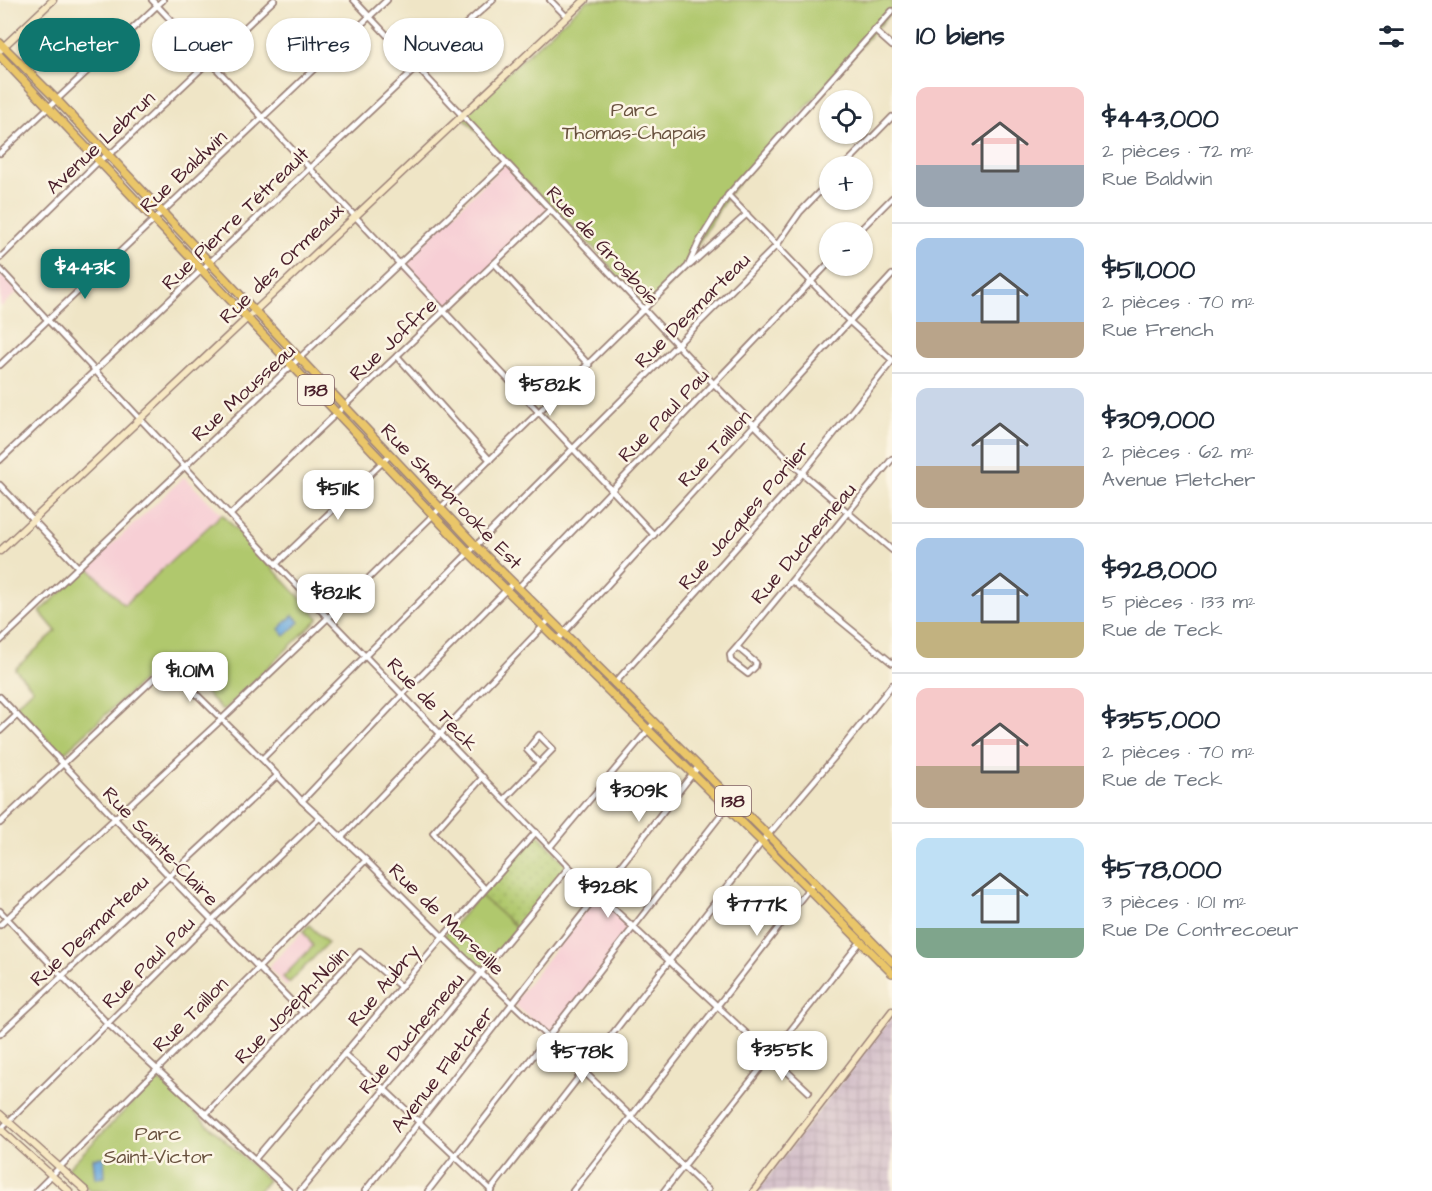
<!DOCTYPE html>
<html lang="fr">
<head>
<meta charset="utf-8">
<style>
	:root { --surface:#fff; --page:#f2f2f3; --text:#1f2937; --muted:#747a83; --line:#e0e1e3; --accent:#0f766e }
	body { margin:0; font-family:"Architects Daughter",sans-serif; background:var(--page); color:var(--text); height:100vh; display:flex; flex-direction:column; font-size:22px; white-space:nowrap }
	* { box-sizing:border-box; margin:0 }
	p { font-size:20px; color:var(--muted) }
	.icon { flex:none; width:33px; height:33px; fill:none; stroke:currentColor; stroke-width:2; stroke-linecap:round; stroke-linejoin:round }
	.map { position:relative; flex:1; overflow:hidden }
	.drawer { display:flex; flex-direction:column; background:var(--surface); width:540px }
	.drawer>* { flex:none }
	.top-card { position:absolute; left:18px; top:18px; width:570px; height:54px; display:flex; gap:12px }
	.buttons { position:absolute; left:819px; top:90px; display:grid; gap:12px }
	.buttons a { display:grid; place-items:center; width:54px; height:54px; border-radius:50%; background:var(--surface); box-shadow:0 2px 4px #0004; font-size:30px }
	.price { position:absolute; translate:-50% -51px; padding:0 14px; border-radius:12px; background:#fff; color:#222; font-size:20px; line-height:39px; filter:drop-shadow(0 2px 3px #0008) }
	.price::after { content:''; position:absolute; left:50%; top:36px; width:18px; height:14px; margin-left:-9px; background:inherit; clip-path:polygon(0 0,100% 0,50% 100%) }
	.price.current { background:var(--accent); color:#fff }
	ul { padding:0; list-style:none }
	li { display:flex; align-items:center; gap:18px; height:150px; padding:0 24px }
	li+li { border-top:2px solid var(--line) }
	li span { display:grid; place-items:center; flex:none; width:168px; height:120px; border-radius:12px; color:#555 }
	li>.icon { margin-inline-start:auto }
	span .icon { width:72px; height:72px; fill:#fffc; stroke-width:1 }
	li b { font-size:26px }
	h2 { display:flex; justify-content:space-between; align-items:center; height:72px; padding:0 24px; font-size:26px }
	.chip { padding:0 21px; border-radius:27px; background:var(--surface); box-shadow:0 2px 4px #0004; font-size:21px; line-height:54px }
	.chip.current { background:var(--accent); color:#fff }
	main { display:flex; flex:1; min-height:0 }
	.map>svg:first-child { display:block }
</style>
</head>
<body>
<main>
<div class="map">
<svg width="892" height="1191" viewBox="0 0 892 1191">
	<defs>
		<pattern id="industrial-grid" width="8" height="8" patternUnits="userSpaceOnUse" patternTransform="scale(1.5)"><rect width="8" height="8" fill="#d2bdc8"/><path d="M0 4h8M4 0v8" fill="none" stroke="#b6a2ac"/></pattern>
		<pattern id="garden-dots" width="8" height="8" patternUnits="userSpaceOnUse" patternTransform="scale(1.5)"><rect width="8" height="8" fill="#b0c86d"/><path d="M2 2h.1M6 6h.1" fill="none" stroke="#99ab5f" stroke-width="1.8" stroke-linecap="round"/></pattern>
	</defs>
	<rect width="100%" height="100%" fill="#fcf5e5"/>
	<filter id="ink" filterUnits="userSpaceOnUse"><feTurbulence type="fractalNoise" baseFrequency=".0167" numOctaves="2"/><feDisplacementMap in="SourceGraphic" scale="12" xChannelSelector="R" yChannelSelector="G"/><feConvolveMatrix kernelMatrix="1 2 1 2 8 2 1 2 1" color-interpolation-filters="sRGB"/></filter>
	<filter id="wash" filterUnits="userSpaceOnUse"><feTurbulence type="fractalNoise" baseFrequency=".008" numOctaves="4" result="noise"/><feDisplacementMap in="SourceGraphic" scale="24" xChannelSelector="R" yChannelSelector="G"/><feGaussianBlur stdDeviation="1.35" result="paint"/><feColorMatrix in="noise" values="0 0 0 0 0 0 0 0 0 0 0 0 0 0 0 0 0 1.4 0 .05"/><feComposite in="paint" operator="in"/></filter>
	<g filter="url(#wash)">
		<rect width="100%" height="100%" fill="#efe5c6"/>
		<g fill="#f7cfd5">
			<polygon points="506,163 550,210 444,312 400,265"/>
			<polygon points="0,269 20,290 0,308"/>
			<polygon points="184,477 222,514 123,605 88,567"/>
			<polygon points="598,894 634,928 549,1036 513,1003"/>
			<polygon points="309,925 328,943 286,987 268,967"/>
		</g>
		<polygon fill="url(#industrial-grid)" points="892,1016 892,1191 757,1191"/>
		<g fill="#b0c86d" stroke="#7d744c" stroke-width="1.5">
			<polygon points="587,0 892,0 892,11 728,195 699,242 688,266 644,311 602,256 506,163 461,115"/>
			<polygon points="222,514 318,617 318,619 224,710 221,709 175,661 165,660 63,754 61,754 16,705 33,689 15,669 56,631 40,612 88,567 124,605"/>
			<polygon points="480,895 517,928 481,973 443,937"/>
			<polygon points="309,925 328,943 289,983 283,977 313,946 303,931"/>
			<polygon points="157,1078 268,1180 259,1191 91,1191 68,1171 68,1168"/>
		</g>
		<polygon fill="url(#garden-dots)" stroke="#7d744c" stroke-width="1.5" points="536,832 569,867 517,928 480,895"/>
		<g fill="#68a7db" stroke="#596383" stroke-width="1.5">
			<polygon points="293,615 300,622 285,636 279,629"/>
			<polygon points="104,1157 105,1177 95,1178 93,1158"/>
		</g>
	</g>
	<g filter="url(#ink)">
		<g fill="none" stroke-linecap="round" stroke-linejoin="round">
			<g stroke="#9c8278" stroke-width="8">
				<g id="street">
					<polyline points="152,0 654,535"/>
					<polyline points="354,0 714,384 802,473 892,550"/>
					<polyline points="550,0 566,16"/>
					<polyline points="874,30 892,46"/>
					<polyline points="0,153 163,0"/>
					<polyline points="844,166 892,117"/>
					<polyline points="728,195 849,321 892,360"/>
					<polyline points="858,232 892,198"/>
					<polyline points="0,258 100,160 115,150 274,0"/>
					<polyline points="495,264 589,365"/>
					<polyline points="690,265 747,214"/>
					<polyline points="0,269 276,564 569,867 809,1092"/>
					<polyline points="397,356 490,460"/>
					<polyline points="0,365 387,0"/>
					<polyline points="0,460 417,67 493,0"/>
					<polyline points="0,485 78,567"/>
					<polyline points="231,514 550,210"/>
					<polyline points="276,564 390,455"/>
					<polyline points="792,581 892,663"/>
					<polyline points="518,588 830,262"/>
					<polyline points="557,640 892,275"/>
					<polyline points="0,641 506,163"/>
					<polyline points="737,647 756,663 755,667 748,674 731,661 730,655 737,647 892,459"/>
					<polyline points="614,684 797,480 892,361"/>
					<polyline points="0,697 169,876 303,1013"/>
					<polyline points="0,731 17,715"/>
					<polyline points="262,759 777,245 800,212 830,181"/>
					<polyline points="483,777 433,833 485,889"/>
					<polyline points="504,800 553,749 539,735 527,750 539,763"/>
					<polyline points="302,801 403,694 513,583"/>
					<polyline points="0,823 162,671 171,669 262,759 302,801 366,860 443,937 708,1190"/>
					<polyline points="341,838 549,620"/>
					<polyline points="550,847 654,723"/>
					<polyline points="0,911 108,1024 289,1191"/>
					<polyline points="0,925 222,719 332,614 688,266 699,242 728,195 892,11"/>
					<polyline points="0,1034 278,775"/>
					<polyline points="344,1054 384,1089 492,1191"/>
					<polyline points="206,1114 360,952 401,987"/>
					<polyline points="0,1130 212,920 319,818"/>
					<polyline points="255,1159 443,937 536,832"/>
					<polyline points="36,1191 366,860"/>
					<polyline points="300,1191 569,867"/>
					<polyline points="365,1191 698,767"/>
					<polyline points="428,1191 727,807"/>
					<polyline points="490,1191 762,842 838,753 892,685"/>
					<polyline points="573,1191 814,882"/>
					<polyline points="664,1191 861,941"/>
				</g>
			</g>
			<g stroke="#9c8278" stroke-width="9">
				<g id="secondary">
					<polyline points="0,50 53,0"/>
					<polyline points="0,551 585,0"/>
					<polyline points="0,1114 86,1191"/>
					<polyline points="0,1129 69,1191"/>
					<polyline points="754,1191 892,1011"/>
				</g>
			</g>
			<g stroke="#9c8278" stroke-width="10">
				<g id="primary">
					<polyline points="0,43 57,100 476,546 768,835 892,962"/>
					<polyline points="0,56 469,553 762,842 892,973"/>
				</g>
			</g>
			<use href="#street" stroke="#fff" stroke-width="4.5"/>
			<use href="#secondary" stroke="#f7e8c3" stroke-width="6"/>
			<use href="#primary" stroke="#eac669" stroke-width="7"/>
		</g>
	</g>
	<g text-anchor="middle" stroke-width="5" stroke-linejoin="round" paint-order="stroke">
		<g fill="#fcf5e5" stroke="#7f5f63" stroke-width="1.5">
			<rect x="298" y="375" width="36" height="30" rx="4.5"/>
			<rect x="715" y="786" width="36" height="30" rx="4.5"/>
		</g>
		<g font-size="18" font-weight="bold" fill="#4a1f2b">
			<text x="316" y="396">138</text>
			<text x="733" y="807">138</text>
		</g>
		<g font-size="20" fill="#69523f" stroke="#fcf5e5">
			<text x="634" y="116">Parc<tspan x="634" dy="23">Thomas-Chapais</tspan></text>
			<text x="158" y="1140">Parc<tspan x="158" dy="23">Saint-Victor</tspan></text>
		</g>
		<g font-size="20" fill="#4a1f2b" stroke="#fcf5e5">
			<text transform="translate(100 142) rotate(-43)" y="7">Avenue Lebrun</text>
			<text transform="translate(183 171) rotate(-43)" y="7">Rue Baldwin</text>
			<text transform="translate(235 218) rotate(-44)" y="7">Rue Pierre Tétreault</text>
			<text transform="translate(603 245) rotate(47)" y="7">Rue de Grosbois</text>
			<text transform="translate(281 263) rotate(-44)" y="7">Rue des Ormeaux</text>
			<text transform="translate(692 310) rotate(-45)" y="7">Rue Desmarteau</text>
			<text transform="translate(393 339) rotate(-43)" y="7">Rue Joffre</text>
			<text transform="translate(243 392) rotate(-43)" y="7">Rue Mousseau</text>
			<text transform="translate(663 415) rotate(-46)" y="7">Rue Paul Pau</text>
			<text transform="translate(714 448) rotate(-47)" y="7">Rue Taillon</text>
			<text transform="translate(452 496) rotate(46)" y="7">Rue Sherbrooke Est</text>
			<text transform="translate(744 515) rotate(-49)" y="7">Rue Jacques Porlier</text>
			<text transform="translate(803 543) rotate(-50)" y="7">Rue Duchesneau</text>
			<text transform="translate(433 704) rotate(46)" y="7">Rue de Teck</text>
			<text transform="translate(161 846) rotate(46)" y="7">Rue Sainte-Claire</text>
			<text transform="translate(447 919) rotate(44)" y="7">Rue de Marseille</text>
			<text transform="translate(89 930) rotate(-43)" y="7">Rue Desmarteau</text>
			<text transform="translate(148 962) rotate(-45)" y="7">Rue Paul Pau</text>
			<text transform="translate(383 985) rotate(-50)" y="7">Rue Aubry</text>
			<text transform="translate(291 1005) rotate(-46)" y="7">Rue Joseph-Nolin</text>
			<text transform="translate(190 1014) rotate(-45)" y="7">Rue Taillon</text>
			<text transform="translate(411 1033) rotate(-50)" y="7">Rue Duchesneau</text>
			<text transform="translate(442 1069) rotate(-52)" y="7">Avenue Fletcher</text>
		</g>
	</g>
</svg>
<div class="buttons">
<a><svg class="icon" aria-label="locate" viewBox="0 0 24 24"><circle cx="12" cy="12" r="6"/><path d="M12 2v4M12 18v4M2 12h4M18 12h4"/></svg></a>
<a>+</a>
<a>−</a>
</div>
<b class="price current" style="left:85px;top:300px">$443K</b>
<b class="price" style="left:550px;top:417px">$582K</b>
<b class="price" style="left:338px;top:521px">$511K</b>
<b class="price" style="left:336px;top:625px">$821K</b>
<b class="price" style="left:190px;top:703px">$1.01M</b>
<b class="price" style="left:639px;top:823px">$309K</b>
<b class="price" style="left:608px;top:919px">$928K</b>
<b class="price" style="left:757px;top:937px">$777K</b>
<b class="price" style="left:782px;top:1082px">$355K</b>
<b class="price" style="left:582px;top:1084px">$578K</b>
<div class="top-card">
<a class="chip current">Acheter</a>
<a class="chip">Louer</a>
<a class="chip">Filtres</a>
<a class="chip">Nouveau</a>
</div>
</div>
<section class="drawer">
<h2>10 biens<svg class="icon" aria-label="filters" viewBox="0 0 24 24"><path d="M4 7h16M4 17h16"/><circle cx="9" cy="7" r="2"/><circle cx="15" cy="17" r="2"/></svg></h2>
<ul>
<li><span style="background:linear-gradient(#f6c9c9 65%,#9aa5b1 0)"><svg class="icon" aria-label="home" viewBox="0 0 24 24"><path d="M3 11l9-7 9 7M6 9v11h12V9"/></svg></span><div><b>$443,000</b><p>2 pièces · 72 m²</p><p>Rue Baldwin</p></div></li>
<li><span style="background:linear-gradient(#a9c7e8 70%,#b9a48a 0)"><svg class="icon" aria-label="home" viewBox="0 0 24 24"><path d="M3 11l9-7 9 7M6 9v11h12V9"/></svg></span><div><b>$511,000</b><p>2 pièces · 70 m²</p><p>Rue French</p></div></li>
<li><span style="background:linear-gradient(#c9d6e8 65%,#b9a48a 0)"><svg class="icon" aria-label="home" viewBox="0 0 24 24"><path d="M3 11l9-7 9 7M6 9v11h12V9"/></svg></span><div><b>$309,000</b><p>2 pièces · 62 m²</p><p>Avenue Fletcher</p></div></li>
<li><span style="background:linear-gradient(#a9c7e8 70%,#c2b280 0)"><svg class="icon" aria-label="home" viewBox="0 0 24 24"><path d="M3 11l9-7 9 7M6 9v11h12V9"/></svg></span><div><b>$928,000</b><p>5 pièces · 133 m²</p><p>Rue de Teck</p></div></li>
<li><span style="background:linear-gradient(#f6c9c9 65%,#b9a48a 0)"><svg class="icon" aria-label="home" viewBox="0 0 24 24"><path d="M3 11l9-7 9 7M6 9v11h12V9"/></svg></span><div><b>$355,000</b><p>2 pièces · 70 m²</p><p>Rue de Teck</p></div></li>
<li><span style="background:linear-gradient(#bfe0f5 75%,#7fa58c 0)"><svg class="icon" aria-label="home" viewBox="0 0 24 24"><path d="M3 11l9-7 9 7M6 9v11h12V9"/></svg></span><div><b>$578,000</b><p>3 pièces · 101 m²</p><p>Rue De Contrecoeur</p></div></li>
</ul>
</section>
</main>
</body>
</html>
